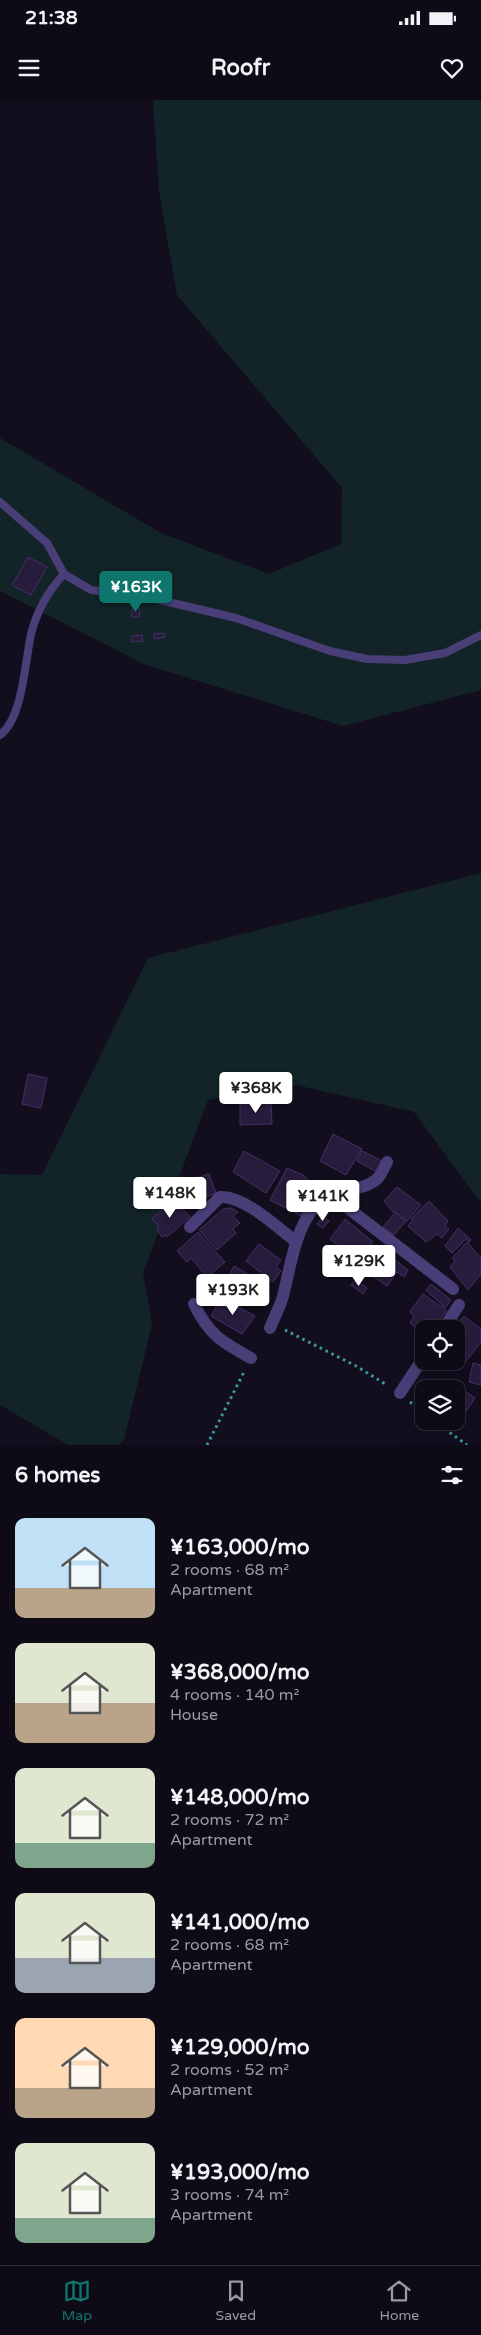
<!DOCTYPE html>
<html lang="en">
<head>
<meta charset="utf-8">
<style>
	:root { --surface:#0e0a16; --page:#1c1823; --text:#f1f3f6; --muted:#9b9aa1; --line:#2e2b35; --accent:#0f766e }
	body { margin:0; font-family:"Varela Round",sans-serif; background:var(--page); color:var(--text); height:100vh; display:flex; flex-direction:column; font-size:19px; white-space:nowrap }
	* { box-sizing:border-box; margin:0 }
	p { font-size:16px; color:var(--muted) }
	.icon { flex:none; width:28px; height:28px; fill:none; stroke:currentColor; stroke-width:2; stroke-linecap:round; stroke-linejoin:round }
	.map { position:relative; height:1345px; overflow:hidden }
	.sheet { display:flex; flex-direction:column; background:var(--surface); flex:1 }
	.sheet>* { flex:none }
	.tools { position:absolute; left:415px; top:1220px; display:grid; gap:10px }
	.tools a { display:grid; place-items:center; width:50px; height:50px; border-radius:10px; background:var(--surface); box-shadow:0 5px 20px #0002,0 0 0 1px var(--line); font-size:25px }
	.price { position:absolute; translate:-50% -42px; padding:0 11px; border-radius:5px; background:#fff; color:#222; font-size:16px; line-height:32px; filter:drop-shadow(0 1px 2px #0008) }
	.price::after { content:''; position:absolute; left:50%; top:30px; width:15px; height:11px; margin-left:-8px; background:inherit; clip-path:polygon(0 0,100% 0,50% 100%) }
	.price.active { background:var(--accent); color:#fff }
	ul { padding:0; list-style:none }
	li { display:flex; align-items:center; gap:15px; height:125px; padding:0 15px }
	li span { display:grid; place-items:center; flex:none; width:140px; height:100px; border-radius:10px; color:#555 }
	li>.icon { margin-inline-start:auto }
	span .icon { width:60px; height:60px; fill:#fffc; stroke-width:1 }
	li b { font-size:21px }
	h2 { display:flex; justify-content:space-between; align-items:center; height:60px; padding:0 15px; font-size:21px }
	.status { display:flex; justify-content:space-between; align-items:center; height:35px; padding:0 25px; background:var(--surface); direction:ltr }
	.status svg { height:14px; fill:currentColor }
	header { display:flex; justify-content:space-between; align-items:center; height:65px; padding:0 15px; background:var(--surface); font-size:22px; font-weight:700 }
	.tab-bar { display:flex; justify-content:space-around; align-items:center; height:70px; border-top:1px solid var(--line); background:var(--surface); font-size:14px; color:var(--muted) }
	.tab-bar a { display:grid; justify-items:center; gap:2px }
	.tab-bar .active { color:var(--accent) }
	.map>svg:first-child { display:block }
</style>
</head>
<body>
<div class="status"><b>21:38</b><svg viewBox="0 0 49 12"><path d="M0 12V9h3v3zM5 12V6h3v6zM10 12V3h3v9zM15 12V0h3v12zM26 1h20v11H26zM47 4h2v5h-2z"/></svg></div>
<header><svg class="icon" aria-label="menu" viewBox="0 0 24 24"><path d="M4 6h16M4 12h16M4 18h16"/></svg>Roofr<svg class="icon" aria-label="heart" viewBox="0 0 24 24"><path d="M12 20l-8-8c-3-5 5-10 8-4 3-6 11-1 8 4z"/></svg></header>
<div class="map">
<svg width="481" height="1345" viewBox="0 0 481 1345">
	<rect width="100%" height="100%" fill="#130e1e"/>
	<g fill="#122427">
		<polygon points="153,0 481,0 481,590 343,626 144,564 0,491 0,338 161,433 269,474 341,444 342,388 177,195 159,91"/>
		<polygon points="481,773 481,1103 414,1012 296,985 208,1000 143,1173 152,1224 124,1340 118,1345 68,1345 0,1305 0,1074 42,1075 148,858"/>
	</g>
	<g fill="#281c3d" stroke="#443066">
		<polygon points="28,457 47,467 31,495 12,485"/>
		<polygon points="132,508 140,509 139,517 132,517"/>
		<polygon points="164,533 165,537 154,539 154,534"/>
		<polygon points="142,535 143,541 132,542 132,536"/>
		<polygon points="28,974 47,978 41,1008 22,1004"/>
		<polygon points="240,1004 271,1004 272,1024 240,1025"/>
		<polygon points="333,1034 362,1049 346,1075 320,1061"/>
		<polygon points="244,1051 280,1071 266,1093 233,1072"/>
		<polygon points="362,1051 382,1061 377,1072 357,1061"/>
		<polygon points="287,1068 303,1075 314,1085 312,1090 314,1091 301,1116 270,1100"/>
		<polygon points="209,1074 216,1093 187,1104 179,1083"/>
		<polygon points="397,1087 421,1105 407,1121 395,1111 394,1113 384,1101"/>
		<polygon points="174,1099 190,1117 167,1137 165,1135 162,1137 157,1130 159,1127 152,1119"/>
		<polygon points="429,1101 448,1121 445,1126 449,1129 442,1138 437,1134 426,1142 408,1126 413,1120 411,1119"/>
		<polygon points="231,1108 238,1112 233,1116 240,1123 233,1129 236,1133 217,1150 199,1130 223,1109"/>
		<polygon points="395,1113 406,1121 394,1135 383,1127"/>
		<polygon points="323,1116 329,1121 323,1128 317,1124"/>
		<polygon points="345,1119 373,1142 358,1161 330,1139"/>
		<polygon points="458,1128 471,1140 469,1142 466,1139 452,1153 445,1146"/>
		<polygon points="198,1132 225,1162 207,1177 191,1158 187,1162 177,1151"/>
		<polygon points="467,1142 481,1158 481,1174 468,1190 450,1167 455,1161 452,1158"/>
		<polygon points="259,1144 281,1160 276,1167 281,1171 273,1182 246,1161"/>
		<polygon points="376,1145 408,1170 404,1177 397,1172 387,1186 367,1172 371,1166 364,1161"/>
		<polygon points="234,1166 259,1181 248,1200 223,1186"/>
		<polygon points="355,1180 367,1188 363,1194 351,1185"/>
		<polygon points="431,1184 451,1200 445,1208 426,1190"/>
		<polygon points="423,1194 447,1211 432,1228 424,1221 417,1228 410,1223 414,1217 410,1211"/>
		<polygon points="221,1198 255,1216 242,1234 211,1216"/>
		<polygon points="464,1216 481,1229 481,1242 466,1261 456,1253 456,1229 454,1229"/>
		<polygon points="473,1263 481,1265 481,1285 469,1282"/>
		<polygon points="456,1285 475,1298 465,1313 456,1307 456,1289 453,1289"/>
	</g>
	<g fill="none" stroke-linecap="round" stroke-linejoin="round">
		<g stroke="#399aa4" stroke-width="3" stroke-dasharray="2.5 4" stroke-linecap="butt">
			<polyline points="285,1230 356,1266 387,1285"/>
			<polyline points="410,1302 424,1313"/>
			<polyline points="434,1321 467,1345"/>
			<polyline points="207,1345 244,1272"/>
		</g>
		<g stroke="#493e78" stroke-width="8">
			<path d="M0,402L47,443L64,474C49,490 37,511 31,534C25,561 23,618 0,635"/>
			<polyline points="64,474 91,490 143,496 236,518 330,551 367,559 405,560 445,553 481,535"/>
		</g>
		<g stroke="#493e78" stroke-width="12">
			<polyline points="333,1092 348,1108 453,1189"/>
			<path d="M190,1127L220,1097C243,1095 277,1127 295,1141"/>
			<path d="M194,1204C209,1235 222,1242 251,1258"/>
			<path d="M270,1228C274,1218 280,1207 283,1196C291,1165 294,1132 315,1106C332,1085 360,1094 377,1079C382,1074 384,1067 387,1062"/>
			<polyline points="443,1229 459,1205"/>
			<polyline points="400,1293 424,1257"/>
		</g>
	</g>
</svg>
<div class="tools">
<a><svg class="icon" aria-label="locate" viewBox="0 0 24 24"><circle cx="12" cy="12" r="6"/><path d="M12 2v4M12 18v4M2 12h4M18 12h4"/></svg></a>
<a><svg class="icon" aria-label="layers" viewBox="0 0 24 24"><path d="M12 4l9 5-9 5-9-5zM3 14l9 5 9-5"/></svg></a>
</div>
<b class="price active" style="left:136px;top:513px">¥163K</b>
<b class="price" style="left:256px;top:1014px">¥368K</b>
<b class="price" style="left:170px;top:1119px">¥148K</b>
<b class="price" style="left:323px;top:1122px">¥141K</b>
<b class="price" style="left:359px;top:1187px">¥129K</b>
<b class="price" style="left:233px;top:1216px">¥193K</b>
</div>
<section class="sheet">
<h2>6 homes<svg class="icon" aria-label="filters" viewBox="0 0 24 24"><path d="M4 7h16M4 17h16"/><circle cx="9" cy="7" r="2"/><circle cx="15" cy="17" r="2"/></svg></h2>
<ul>
<li><span style="background:linear-gradient(#bfe0f5 70%,#b9a48a 0)"><svg class="icon" aria-label="home" viewBox="0 0 24 24"><path d="M3 11l9-7 9 7M6 9v11h12V9"/></svg></span><div><b>¥163,000/mo</b><p>2 rooms · 68 m²</p><p>Apartment</p></div></li>
<li><span style="background:linear-gradient(#dfe7d0 60%,#b9a48a 0)"><svg class="icon" aria-label="home" viewBox="0 0 24 24"><path d="M3 11l9-7 9 7M6 9v11h12V9"/></svg></span><div><b>¥368,000/mo</b><p>4 rooms · 140 m²</p><p>House</p></div></li>
<li><span style="background:linear-gradient(#dfe7d0 75%,#7fa58c 0)"><svg class="icon" aria-label="home" viewBox="0 0 24 24"><path d="M3 11l9-7 9 7M6 9v11h12V9"/></svg></span><div><b>¥148,000/mo</b><p>2 rooms · 72 m²</p><p>Apartment</p></div></li>
<li><span style="background:linear-gradient(#dfe7d0 65%,#9aa5b1 0)"><svg class="icon" aria-label="home" viewBox="0 0 24 24"><path d="M3 11l9-7 9 7M6 9v11h12V9"/></svg></span><div><b>¥141,000/mo</b><p>2 rooms · 68 m²</p><p>Apartment</p></div></li>
<li><span style="background:linear-gradient(#ffd9b3 70%,#b9a48a 0)"><svg class="icon" aria-label="home" viewBox="0 0 24 24"><path d="M3 11l9-7 9 7M6 9v11h12V9"/></svg></span><div><b>¥129,000/mo</b><p>2 rooms · 52 m²</p><p>Apartment</p></div></li>
<li><span style="background:linear-gradient(#dfe7d0 75%,#7fa58c 0)"><svg class="icon" aria-label="home" viewBox="0 0 24 24"><path d="M3 11l9-7 9 7M6 9v11h12V9"/></svg></span><div><b>¥193,000/mo</b><p>3 rooms · 74 m²</p><p>Apartment</p></div></li>
</ul>
</section>
<nav class="tab-bar">
<a class="active"><svg class="icon" aria-label="map" viewBox="0 0 24 24"><path d="M3 6l6-2 6 2 6-2v14l-6 2-6-2-6 2zM9 4v14M15 6v14"/></svg>Map</a>
<a><svg class="icon" aria-label="saved" viewBox="0 0 24 24"><path d="M7 4h10v16l-5-4-5 4z"/></svg>Saved</a>
<a><svg class="icon" aria-label="home" viewBox="0 0 24 24"><path d="M3 11l9-7 9 7M6 9v11h12V9"/></svg>Home</a>
</nav>
</body>
</html>
